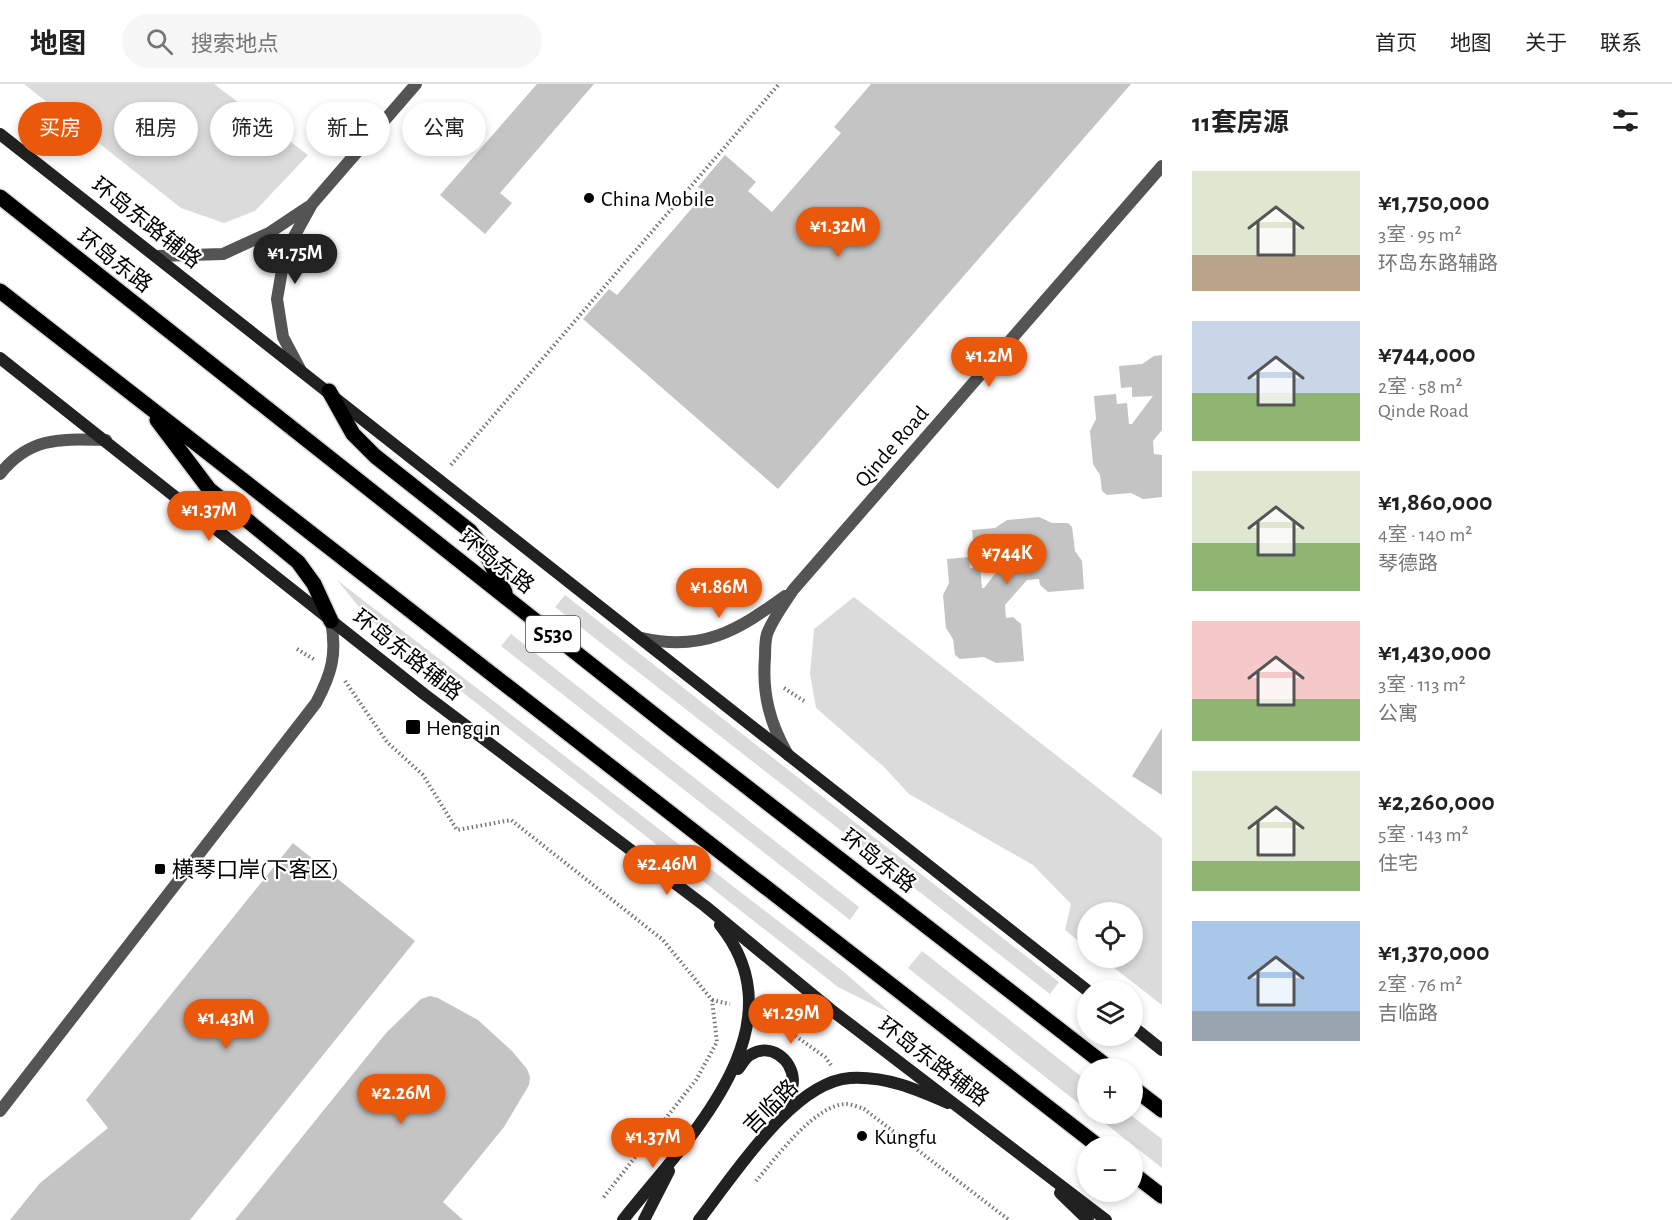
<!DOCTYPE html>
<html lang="zh">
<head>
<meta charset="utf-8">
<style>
	:root { --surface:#fff; --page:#f6f6f6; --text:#222; --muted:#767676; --line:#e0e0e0; --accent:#ea580c }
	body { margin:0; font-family:"Alegreya Sans","Noto Sans SC",sans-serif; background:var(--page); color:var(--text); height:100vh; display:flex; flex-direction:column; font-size:22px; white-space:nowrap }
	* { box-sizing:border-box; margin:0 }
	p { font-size:20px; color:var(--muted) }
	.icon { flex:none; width:33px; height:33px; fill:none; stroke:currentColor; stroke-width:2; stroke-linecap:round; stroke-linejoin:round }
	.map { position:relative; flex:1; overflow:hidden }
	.details { display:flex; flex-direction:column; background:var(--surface); width:510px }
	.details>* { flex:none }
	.banner { position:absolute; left:18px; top:18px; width:570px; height:54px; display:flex; gap:12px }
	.buttons { position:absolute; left:1077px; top:818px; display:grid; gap:12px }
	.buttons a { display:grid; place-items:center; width:66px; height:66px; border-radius:50%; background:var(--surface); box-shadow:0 3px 9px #0003; font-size:30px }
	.price { position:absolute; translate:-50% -51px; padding:0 14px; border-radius:21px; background:var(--accent); color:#fff; font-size:20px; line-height:39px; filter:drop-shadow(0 2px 3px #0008) }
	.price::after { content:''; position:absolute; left:50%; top:36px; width:18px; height:14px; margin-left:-9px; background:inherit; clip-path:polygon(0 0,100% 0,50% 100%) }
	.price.current { background:#222; color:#fff }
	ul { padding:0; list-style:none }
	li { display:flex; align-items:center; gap:18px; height:150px; padding:0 30px }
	li span { display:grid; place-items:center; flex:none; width:168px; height:120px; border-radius:0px; color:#555 }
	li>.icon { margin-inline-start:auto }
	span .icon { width:72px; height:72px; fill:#fffc; stroke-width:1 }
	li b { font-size:26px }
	h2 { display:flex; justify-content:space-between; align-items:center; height:72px; padding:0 30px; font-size:26px }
	.tag { padding:0 21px; border-radius:27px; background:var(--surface); box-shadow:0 3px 9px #0003; font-size:21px; line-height:54px }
	.tag.current { background:var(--accent); color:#fff }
	header { display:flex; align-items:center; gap:36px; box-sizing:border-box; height:84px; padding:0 30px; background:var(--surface); border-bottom:2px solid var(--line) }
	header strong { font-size:28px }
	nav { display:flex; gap:33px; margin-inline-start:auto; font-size:21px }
	.search { width:420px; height:54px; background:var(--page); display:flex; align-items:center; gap:15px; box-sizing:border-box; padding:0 21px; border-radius:33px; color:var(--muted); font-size:22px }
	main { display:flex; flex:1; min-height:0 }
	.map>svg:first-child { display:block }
</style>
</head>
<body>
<header>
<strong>地图</strong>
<div class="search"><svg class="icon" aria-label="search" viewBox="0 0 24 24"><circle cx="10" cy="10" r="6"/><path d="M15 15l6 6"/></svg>搜索地点</div>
<nav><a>首页</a><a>地图</a><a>关于</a><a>联系</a></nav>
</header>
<main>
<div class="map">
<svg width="1162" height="1136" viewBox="0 0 1162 1136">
	<rect width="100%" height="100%" fill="#fff"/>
	<g fill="#dbdbdb">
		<polygon points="24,0 214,0 308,71 255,127 224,139 181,124"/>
		<polygon points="337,496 844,888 892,930 838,903 368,534"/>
		<polygon points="565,511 1059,898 1050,910 555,523"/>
		<polygon points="854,513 1162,754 1162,921 1100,873 1132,873 1132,828 1088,828 1087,864 1065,846 1071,820 1033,781 909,710 884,683 816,624 810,590 814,545"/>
		<polygon points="511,550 859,823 850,836 501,562"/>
		<polygon points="922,867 1087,997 1087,1026 908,884"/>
		<polygon points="1092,1029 1128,1029 1162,1055 1162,1084"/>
	</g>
	<g fill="#c4c4c4">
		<polygon points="537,0 594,0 500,109 512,119 485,150 440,111"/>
		<polygon points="871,0 1131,0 778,405 583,235 609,205 617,211 705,109 698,103 725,71 756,98 748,107 772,128 841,49 834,43"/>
		<polygon points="1162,271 1162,346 1153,357 1154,370 1162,371 1162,413 1143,415 1131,409 1107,411 1102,407 1100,391 1093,380 1090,347 1096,335 1094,312 1116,310 1117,320 1127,319 1129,340 1132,340 1153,312 1132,313 1132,303 1121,304 1119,282 1142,280 1154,272"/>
		<polygon points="1039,433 1052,439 1068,439 1072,443 1075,467 1082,477 1084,505 1048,508 1040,501 1039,495 1027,496 1005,521 1006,534 1013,533 1021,540 1024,577 996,579 984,573 960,575 955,571 953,555 946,544 943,511 949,499 947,475 969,473 970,484 980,483 982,504 984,504 1006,476 985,477 985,467 974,468 972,446 995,444 1007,436"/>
		<polygon points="1162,644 1162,711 1132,692"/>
		<polygon points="293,759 415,857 190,1136 10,1136 40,1099 108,1044 86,1016"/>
		<polygon points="430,912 438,914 478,936 512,967 527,985 530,993 529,1001 504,1043 443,1118 463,1136 235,1136 386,949 421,915"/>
	</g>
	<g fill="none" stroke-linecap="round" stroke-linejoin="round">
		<g stroke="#dbdbdb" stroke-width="18">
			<g id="primary">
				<polyline points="0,113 671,644 1109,984"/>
				<polyline points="0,207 1098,1062"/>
				<polyline points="329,307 353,350 375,372 470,447 482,462 505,508"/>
				<polyline points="157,336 209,405 298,478 314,500 331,537"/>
				<polyline points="1132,1003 1162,1026"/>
				<polyline points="1132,1089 1162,1112"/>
			</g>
		</g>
		<g stroke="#767676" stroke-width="4" stroke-dasharray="1.5 3" stroke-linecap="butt">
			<polyline points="451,381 779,0"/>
			<polyline points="297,565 315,576"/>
			<polyline points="345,597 387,658 423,691 457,746 511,736 663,856 712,916 717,958 696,996 603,1114"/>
			<polyline points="784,604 804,617"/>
			<polyline points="712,916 730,920"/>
			<polyline points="766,931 825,973 831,981"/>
			<path d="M756,1097C776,1074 814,1021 846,1020C851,1020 859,1023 864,1025L1009,1136"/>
		</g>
		<g stroke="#545454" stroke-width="12">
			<path d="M0,390C30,352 62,355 106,356"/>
			<path d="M0,1027L316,619C332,589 337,570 331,537"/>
		</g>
		<g stroke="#545454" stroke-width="12">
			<polyline points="157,172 223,170 269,149 308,123"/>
			<polyline points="300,285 283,253 277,215 285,169 312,120 416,0"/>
			<path d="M642,554C702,568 737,547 785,512"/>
			<path d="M788,671C770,640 762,610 765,573C765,566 765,557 767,550C773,534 784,520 793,506L1162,82"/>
		</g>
		<g stroke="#212121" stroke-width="12">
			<polyline points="0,50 1088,907"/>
			<polyline points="0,274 424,610 705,822 830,925 1106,1136"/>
			<polyline points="1132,942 1162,966"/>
			<path d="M738,985C742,980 746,973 750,971C770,958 792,975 793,996C793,1008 785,1021 780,1031"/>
			<polyline points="1060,1109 1088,1136"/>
			<path d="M623,1136C685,1057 804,945 720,841"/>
			<polyline points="644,1136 669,1087"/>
			<path d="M699,1136C733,1093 792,998 850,994C886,992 916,1005 948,1019"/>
		</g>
		<use href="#primary" stroke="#000" stroke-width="15"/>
	</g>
	<g fill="#000" stroke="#fff" stroke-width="2">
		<circle cx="589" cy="114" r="6"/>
		<rect x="405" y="635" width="16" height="16" rx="3"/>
		<rect x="154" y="779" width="12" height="12" rx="3"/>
		<circle cx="862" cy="1052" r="6"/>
	</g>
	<g text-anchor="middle" stroke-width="4.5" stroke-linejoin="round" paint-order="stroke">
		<rect fill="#fff" stroke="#4c4c4c" stroke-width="1.5" x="526" y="532" width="54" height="36" rx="4.5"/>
		<g font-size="21" font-weight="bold" fill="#000">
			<text x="553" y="557">S530</text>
		</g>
		<g font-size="22" fill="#000" stroke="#fff" text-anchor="start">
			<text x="601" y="122">China Mobile</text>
			<text x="426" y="651">Hengqin</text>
			<text x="172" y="793">横琴口岸(下客区)</text>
			<text x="874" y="1060">Kungfu</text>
		</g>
		<g font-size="22" fill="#000" stroke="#fff">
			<text transform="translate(147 138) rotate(38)" y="8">环岛东路辅路</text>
			<text transform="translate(115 176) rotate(38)" y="8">环岛东路</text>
			<text transform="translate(891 362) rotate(-49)" y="8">Qinde Road</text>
			<text transform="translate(497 477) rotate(38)" y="8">环岛东路</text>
			<text transform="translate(408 570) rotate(38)" y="8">环岛东路辅路</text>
			<text transform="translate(879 776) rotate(38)" y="8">环岛东路</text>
			<text transform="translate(934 977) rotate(37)" y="8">环岛东路辅路</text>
			<text transform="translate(770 1022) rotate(-45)" y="8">吉临路</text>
		</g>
	</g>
</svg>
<div class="buttons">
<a><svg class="icon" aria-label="locate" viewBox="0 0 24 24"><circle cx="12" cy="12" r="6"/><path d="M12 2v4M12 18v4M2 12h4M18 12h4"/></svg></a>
<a><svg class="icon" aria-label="layers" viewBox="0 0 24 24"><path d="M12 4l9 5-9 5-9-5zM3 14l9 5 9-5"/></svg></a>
<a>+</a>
<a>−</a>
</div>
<b class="price" style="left:838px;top:174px">¥1.32M</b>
<b class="price current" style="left:295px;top:201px">¥1.75M</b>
<b class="price" style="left:989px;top:304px">¥1.2M</b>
<b class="price" style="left:209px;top:458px">¥1.37M</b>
<b class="price" style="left:1007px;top:501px">¥744K</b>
<b class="price" style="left:719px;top:535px">¥1.86M</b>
<b class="price" style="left:667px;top:812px">¥2.46M</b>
<b class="price" style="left:791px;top:961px">¥1.29M</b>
<b class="price" style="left:226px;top:966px">¥1.43M</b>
<b class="price" style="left:401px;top:1041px">¥2.26M</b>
<b class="price" style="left:653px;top:1085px">¥1.37M</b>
<div class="banner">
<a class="tag current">买房</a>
<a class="tag">租房</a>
<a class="tag">筛选</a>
<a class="tag">新上</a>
<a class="tag">公寓</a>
</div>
</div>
<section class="details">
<h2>11套房源<svg class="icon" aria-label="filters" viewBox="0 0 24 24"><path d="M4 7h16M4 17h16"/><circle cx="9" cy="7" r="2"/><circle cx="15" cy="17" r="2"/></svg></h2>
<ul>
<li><span style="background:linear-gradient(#dfe7d0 70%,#b9a48a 0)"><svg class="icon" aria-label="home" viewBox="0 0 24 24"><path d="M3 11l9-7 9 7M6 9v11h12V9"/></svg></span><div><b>¥1,750,000</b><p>3室 · 95 m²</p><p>环岛东路辅路</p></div></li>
<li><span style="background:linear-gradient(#c9d6e8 60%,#8fb573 0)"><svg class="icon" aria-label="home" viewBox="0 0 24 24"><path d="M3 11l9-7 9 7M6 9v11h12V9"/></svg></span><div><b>¥744,000</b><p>2室 · 58 m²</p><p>Qinde Road</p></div></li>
<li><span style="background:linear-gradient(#dfe7d0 60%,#8fb573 0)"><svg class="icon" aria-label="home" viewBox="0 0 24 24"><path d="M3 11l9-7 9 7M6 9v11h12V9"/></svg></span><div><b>¥1,860,000</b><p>4室 · 140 m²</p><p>琴德路</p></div></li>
<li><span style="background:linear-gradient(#f6c9c9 65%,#8fb573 0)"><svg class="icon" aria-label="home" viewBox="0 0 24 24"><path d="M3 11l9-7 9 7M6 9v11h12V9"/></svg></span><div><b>¥1,430,000</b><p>3室 · 113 m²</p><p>公寓</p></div></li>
<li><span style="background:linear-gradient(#dfe7d0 75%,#8fb573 0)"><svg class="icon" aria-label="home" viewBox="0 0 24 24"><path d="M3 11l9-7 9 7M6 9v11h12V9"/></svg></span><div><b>¥2,260,000</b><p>5室 · 143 m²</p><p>住宅</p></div></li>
<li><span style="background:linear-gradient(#a9c7e8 75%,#9aa5b1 0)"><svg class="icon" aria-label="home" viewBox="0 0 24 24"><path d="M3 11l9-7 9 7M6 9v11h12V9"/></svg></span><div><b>¥1,370,000</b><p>2室 · 76 m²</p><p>吉临路</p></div></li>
</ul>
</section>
</main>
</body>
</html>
